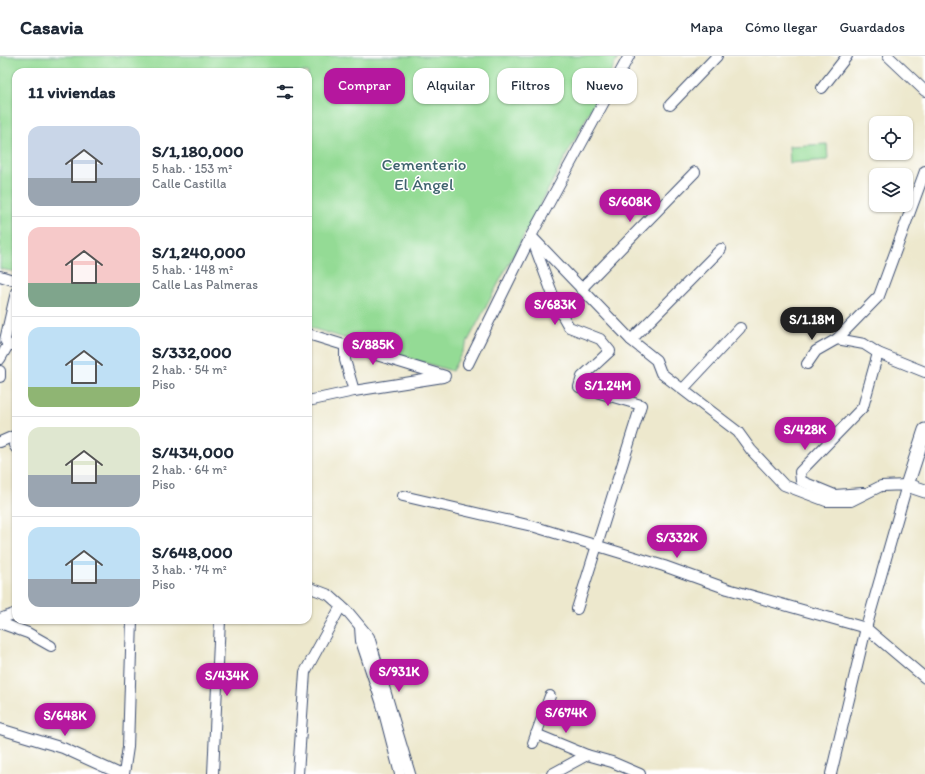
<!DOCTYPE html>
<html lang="es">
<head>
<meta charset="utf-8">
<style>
	:root { --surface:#fff; --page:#f6f6f7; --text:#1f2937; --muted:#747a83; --line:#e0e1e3; --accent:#b5179e }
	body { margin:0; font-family:Itim,sans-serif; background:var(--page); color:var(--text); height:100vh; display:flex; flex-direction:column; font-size:15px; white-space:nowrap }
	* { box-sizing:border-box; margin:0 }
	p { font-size:13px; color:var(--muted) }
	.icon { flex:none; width:22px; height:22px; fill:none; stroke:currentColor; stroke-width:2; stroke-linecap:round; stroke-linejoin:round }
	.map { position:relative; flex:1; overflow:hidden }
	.drawer { position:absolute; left:12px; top:12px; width:300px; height:556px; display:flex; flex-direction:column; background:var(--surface); border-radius:12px; box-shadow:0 1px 3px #0004 }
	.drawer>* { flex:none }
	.banner { position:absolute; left:324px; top:12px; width:380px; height:36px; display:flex; gap:8px }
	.tools { position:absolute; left:869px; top:60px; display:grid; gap:8px }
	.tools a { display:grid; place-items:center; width:44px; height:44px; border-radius:8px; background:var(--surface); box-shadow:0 1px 3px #0004; font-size:20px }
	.price { position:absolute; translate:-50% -34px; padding:0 9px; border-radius:14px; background:var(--accent); color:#fff; font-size:13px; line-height:26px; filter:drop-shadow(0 1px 2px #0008) }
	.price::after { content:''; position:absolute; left:50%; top:24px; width:12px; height:9px; margin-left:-6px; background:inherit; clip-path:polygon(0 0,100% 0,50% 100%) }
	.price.active { background:#222; color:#fff }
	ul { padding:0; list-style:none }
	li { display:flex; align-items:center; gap:12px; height:100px; padding:0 16px }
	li+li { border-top:1px solid var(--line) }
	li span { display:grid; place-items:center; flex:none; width:112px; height:80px; border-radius:12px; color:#555 }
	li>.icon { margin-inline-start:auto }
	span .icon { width:48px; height:48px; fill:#fffc; stroke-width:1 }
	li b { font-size:17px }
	h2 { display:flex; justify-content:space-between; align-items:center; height:48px; padding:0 16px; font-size:17px }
	.chip { padding:0 14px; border-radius:12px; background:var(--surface); box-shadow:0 1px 3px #0004; font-size:14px; line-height:36px }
	.chip.active { background:var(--accent); color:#fff }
	header { display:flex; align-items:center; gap:24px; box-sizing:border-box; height:56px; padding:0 20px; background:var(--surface); border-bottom:1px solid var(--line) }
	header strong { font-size:19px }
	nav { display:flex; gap:22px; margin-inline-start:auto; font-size:14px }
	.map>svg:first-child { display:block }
</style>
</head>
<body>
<header>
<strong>Casavia</strong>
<nav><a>Mapa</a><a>Cómo llegar</a><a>Guardados</a></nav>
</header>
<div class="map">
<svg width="925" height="718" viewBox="0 0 925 718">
	<rect width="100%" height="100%" fill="#fff"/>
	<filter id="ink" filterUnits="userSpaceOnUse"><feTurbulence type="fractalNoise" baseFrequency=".025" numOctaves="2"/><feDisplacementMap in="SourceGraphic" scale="8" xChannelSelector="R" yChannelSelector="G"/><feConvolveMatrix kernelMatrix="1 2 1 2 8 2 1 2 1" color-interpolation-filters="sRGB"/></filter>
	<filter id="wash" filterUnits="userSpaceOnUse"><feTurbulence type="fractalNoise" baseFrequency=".012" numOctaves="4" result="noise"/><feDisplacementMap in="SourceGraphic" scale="16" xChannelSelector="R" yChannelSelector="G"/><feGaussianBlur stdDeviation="0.9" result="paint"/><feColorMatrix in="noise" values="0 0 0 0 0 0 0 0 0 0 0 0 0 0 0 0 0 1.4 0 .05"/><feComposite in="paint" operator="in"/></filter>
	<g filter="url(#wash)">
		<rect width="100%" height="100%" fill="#ede8cd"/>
		<g fill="#94db95" stroke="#58857a">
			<polygon points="0,0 619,0 452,315 308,271 308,16 16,16 16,216 0,213"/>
			<polygon points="827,88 828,104 790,107 789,90"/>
		</g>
	</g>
	<g filter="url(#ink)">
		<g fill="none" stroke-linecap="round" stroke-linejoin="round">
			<g stroke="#3a4b6f" stroke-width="12">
				<g id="minor">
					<polyline points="888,0 925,35"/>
					<polyline points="822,32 847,0"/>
					<polyline points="670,49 717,0"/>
					<polyline points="531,180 631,284 656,304 661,317 738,376 751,394 784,429 826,445 851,445 881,430 907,429 866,572 831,718"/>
					<polyline points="532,183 557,250 569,271 600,283 610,295 582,321 579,331 641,349 577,553"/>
					<polyline points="0,220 16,225"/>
					<polyline points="581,233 695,116"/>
					<polyline points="16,236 5,284 8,289 16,289"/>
					<polyline points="308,278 445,320"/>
					<polyline points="837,283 864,288 878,297 925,316"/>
					<polyline points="631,284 721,193"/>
					<polyline points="345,289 345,304 354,335"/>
					<polyline points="0,303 8,289"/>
					<polyline points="468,308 531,180 629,0"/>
					<polyline points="807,308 816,295 837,283 879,240 925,115"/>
					<polyline points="0,315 0,321"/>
					<polyline points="683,333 740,272"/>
					<polyline points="308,345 354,335 443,321"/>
					<polyline points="16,380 14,389 16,392"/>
					<polyline points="0,386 16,379"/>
					<polyline points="863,437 835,439 801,425 800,416 863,351 878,297"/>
					<polyline points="403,440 532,470 664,510 728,533 866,572 925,622"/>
					<polyline points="308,531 329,539 349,557 369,581 410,718"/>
					<polyline points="0,563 16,557"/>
					<polyline points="0,567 28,577 51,590"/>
					<polyline points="360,571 361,585 381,645 400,718"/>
					<polyline points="0,673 63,692 120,718"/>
					<polyline points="536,678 587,699"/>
					<polyline points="533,687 550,640"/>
					<polyline points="124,718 128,691 132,564"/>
					<polyline points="213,718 220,564"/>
					<polyline points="298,718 305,616 341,550"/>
					<polyline points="552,718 587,699 612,706 640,718"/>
				</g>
			</g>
			<g stroke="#3a4b6f" stroke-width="15">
				<polyline id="tertiary" points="925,374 907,429 925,435"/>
			</g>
			<use href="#minor" stroke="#fff" stroke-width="10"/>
			<use href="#tertiary" stroke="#fff" stroke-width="13"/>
		</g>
	</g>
	<g text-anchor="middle" stroke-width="3" stroke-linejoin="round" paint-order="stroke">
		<g font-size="17" fill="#3f636e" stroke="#fff">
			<text x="424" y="114">Cementerio<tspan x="424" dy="20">El Ángel</tspan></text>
		</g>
	</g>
</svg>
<div class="tools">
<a><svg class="icon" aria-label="locate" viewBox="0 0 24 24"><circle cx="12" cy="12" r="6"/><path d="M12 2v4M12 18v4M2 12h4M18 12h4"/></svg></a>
<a><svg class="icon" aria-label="layers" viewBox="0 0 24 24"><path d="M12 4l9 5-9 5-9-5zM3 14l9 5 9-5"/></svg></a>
</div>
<b class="price" style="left:630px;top:167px">S/608K</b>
<b class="price" style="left:555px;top:270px">S/683K</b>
<b class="price active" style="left:812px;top:285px">S/1.18M</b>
<b class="price" style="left:373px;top:310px">S/885K</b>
<b class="price" style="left:608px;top:351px">S/1.24M</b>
<b class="price" style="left:805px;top:395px">S/428K</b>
<b class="price" style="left:677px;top:503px">S/332K</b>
<b class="price" style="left:399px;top:637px">S/931K</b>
<b class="price" style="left:227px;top:641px">S/434K</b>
<b class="price" style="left:566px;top:678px">S/674K</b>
<b class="price" style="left:65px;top:681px">S/648K</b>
<div class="banner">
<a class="chip active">Comprar</a>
<a class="chip">Alquilar</a>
<a class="chip">Filtros</a>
<a class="chip">Nuevo</a>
</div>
<section class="drawer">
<h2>11 viviendas<svg class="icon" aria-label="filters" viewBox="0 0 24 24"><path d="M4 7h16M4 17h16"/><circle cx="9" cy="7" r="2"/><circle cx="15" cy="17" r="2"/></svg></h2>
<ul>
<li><span style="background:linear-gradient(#c9d6e8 65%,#9aa5b1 0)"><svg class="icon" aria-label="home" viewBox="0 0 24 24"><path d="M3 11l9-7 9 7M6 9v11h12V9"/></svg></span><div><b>S/1,180,000</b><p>5 hab. · 153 m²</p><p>Calle Castilla</p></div></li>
<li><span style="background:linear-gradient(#f6c9c9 70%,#7fa58c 0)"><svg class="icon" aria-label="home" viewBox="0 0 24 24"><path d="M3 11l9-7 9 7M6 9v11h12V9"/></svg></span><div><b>S/1,240,000</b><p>5 hab. · 148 m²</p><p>Calle Las Palmeras</p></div></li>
<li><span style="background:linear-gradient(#bfe0f5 75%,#8fb573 0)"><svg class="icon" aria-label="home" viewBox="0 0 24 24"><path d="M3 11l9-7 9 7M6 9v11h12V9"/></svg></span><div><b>S/332,000</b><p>2 hab. · 54 m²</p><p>Piso</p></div></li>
<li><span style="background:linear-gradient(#dfe7d0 60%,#9aa5b1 0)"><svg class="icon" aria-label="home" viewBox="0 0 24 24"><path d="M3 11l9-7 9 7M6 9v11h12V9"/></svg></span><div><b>S/434,000</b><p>2 hab. · 64 m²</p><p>Piso</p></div></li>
<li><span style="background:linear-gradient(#bfe0f5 65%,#9aa5b1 0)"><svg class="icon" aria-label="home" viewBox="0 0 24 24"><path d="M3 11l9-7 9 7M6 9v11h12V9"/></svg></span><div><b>S/648,000</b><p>3 hab. · 74 m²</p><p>Piso</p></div></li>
</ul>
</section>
</div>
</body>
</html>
